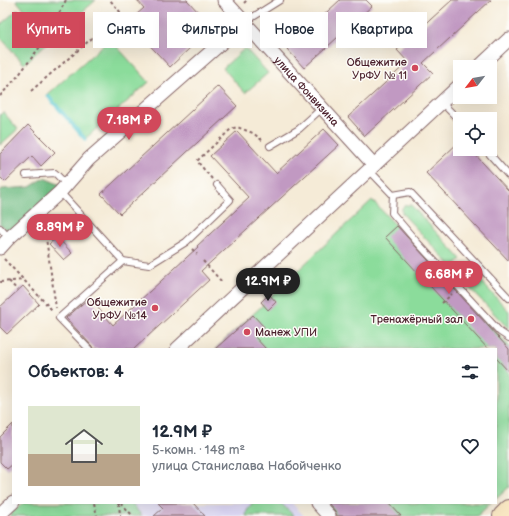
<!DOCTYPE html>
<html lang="ru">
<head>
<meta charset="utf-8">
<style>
	:root { --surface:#fff; --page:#f2f2f3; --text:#1f2937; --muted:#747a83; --line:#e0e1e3; --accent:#d1495b }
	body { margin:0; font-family:"Balsamiq Sans",sans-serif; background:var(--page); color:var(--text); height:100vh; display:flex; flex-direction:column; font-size:15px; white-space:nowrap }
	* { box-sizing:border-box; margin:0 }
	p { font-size:13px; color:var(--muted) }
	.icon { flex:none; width:22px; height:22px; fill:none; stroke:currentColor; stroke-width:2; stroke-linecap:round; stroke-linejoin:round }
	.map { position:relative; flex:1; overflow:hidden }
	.panel { position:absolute; left:12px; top:348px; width:485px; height:156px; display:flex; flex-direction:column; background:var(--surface); border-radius:0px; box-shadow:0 4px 16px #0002 }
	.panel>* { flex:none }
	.guide { position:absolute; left:12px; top:12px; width:485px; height:36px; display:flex; gap:8px }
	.needle { width:26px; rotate:239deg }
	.fabs { position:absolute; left:453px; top:60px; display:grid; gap:8px }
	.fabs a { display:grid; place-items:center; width:44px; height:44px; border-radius:0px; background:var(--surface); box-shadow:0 4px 16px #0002; font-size:20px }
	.price { position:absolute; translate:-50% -34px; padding:0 9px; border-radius:14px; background:var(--accent); color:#fff; font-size:13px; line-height:26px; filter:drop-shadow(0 1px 2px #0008) }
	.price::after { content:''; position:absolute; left:50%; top:24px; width:12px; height:9px; margin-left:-6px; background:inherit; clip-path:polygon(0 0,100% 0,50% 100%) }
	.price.on { background:#222; color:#fff }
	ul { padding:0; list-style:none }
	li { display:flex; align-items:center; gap:12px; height:100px; padding:0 16px }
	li+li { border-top:1px solid var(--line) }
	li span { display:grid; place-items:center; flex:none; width:112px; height:80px; border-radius:0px; color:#555 }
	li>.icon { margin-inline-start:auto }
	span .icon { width:48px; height:48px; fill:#fffc; stroke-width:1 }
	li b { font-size:17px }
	h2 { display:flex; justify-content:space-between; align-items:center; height:48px; padding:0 16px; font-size:17px }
	.chip { padding:0 14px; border-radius:0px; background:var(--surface); box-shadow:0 4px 16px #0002; font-size:14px; line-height:36px }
	.chip.on { background:var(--accent); color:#fff }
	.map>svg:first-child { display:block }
</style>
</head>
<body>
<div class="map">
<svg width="509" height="516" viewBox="0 0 509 516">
	<rect width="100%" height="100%" fill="#fdfcf7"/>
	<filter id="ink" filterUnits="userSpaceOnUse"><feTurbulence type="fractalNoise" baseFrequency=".025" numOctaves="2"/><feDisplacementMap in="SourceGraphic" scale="8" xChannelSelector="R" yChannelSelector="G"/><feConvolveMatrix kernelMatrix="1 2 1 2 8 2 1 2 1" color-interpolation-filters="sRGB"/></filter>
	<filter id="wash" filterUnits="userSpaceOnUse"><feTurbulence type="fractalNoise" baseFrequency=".012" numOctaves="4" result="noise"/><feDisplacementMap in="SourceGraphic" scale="16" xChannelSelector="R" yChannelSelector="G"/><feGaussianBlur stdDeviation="0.9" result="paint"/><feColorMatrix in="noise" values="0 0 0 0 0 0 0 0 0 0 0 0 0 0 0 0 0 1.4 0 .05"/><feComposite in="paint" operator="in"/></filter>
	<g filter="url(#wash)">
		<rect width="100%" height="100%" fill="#f5ebd7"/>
		<polygon fill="#dbd6f7" points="44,503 292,503 304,516 30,516"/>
		<g fill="#8bdc9b" stroke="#6a7e63">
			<polygon points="16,0 96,0 50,40"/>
			<polygon points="18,9 47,43 24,64 0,37 0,25"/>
			<polygon points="110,39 149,82 86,138 47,95"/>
			<polygon points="245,48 268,73 245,93 223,68"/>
			<polygon points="3,112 18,129 0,145 0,115"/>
			<polygon points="372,200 509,346 509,487 496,499 496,349 215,349 263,305 261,302 269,294 271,296"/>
			<polygon points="405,205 411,205 461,259 452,267 402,213 402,208"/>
			<polygon points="470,270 509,311 509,329 461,279"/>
			<polygon points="23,503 131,503 142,516 9,516"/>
			<polygon points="252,503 281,503 294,516 246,516 247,511"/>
			<polygon points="325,503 491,503 477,516 337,516"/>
		</g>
		<polygon fill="#70bc83" stroke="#5d6e57" points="44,178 61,185 9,234 0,224 0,191 2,189 30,187"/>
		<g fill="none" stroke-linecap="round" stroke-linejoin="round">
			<polyline stroke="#5dc9d4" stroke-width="3.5" points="48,96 85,139"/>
		</g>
		<g id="blocks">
			<g fill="#c199c2">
				<polygon points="137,0 187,0 212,27 170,67 128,22 144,8"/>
				<polygon points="340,0 366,0 372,6 304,68 287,49"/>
				<polygon points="452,0 491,0 423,63 433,73 365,136 348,117 408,62 397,50"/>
				<polygon points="218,86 237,106 120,214 101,194"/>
				<polygon points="28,125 55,152 41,166 32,156 5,182 0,177 0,154"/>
				<polygon points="324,129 339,145 201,271 209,280 134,349 93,349 92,346 66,318 89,298 113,325 198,247 197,246 249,198 210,156 237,131 276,173"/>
				<polygon points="460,141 460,149 470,149 509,191 509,261 426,173"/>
				<polygon points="397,226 509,349 509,372 496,358 496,349 488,349 385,237"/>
				<polygon points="57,237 72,253 64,260 49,244"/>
				<polygon points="23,286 39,304 7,334 0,327 0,307"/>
				<polygon points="269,294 276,302 268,310 261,302"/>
				<polygon points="253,315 264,327 254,336 266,349 215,349"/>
				<polygon points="13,424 13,464 7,469 0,462 0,437"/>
				<polygon points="158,503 193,503 205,516 154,516 163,508"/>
				<polygon points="328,503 389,503 401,516 337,516 335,511"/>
			</g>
		</g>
	</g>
	<g filter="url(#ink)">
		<use href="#blocks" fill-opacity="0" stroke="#866667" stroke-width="1"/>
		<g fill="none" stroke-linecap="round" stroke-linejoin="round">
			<g stroke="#866667" stroke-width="8">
				<g id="lane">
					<polyline points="245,22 280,0"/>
					<polyline points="441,102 460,121"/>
					<polyline points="270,146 299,129 322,108"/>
					<polyline points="485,149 509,176"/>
					<polyline points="369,170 393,195 410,192 509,298"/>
					<polyline points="26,175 55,173 66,184"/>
					<polyline points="60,192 123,261 149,265 186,242 230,200 217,185"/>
					<polyline points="393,195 392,213 416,241 500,332 509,338"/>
					<polyline points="0,228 9,238"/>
					<polyline points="89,349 59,318 123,261"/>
				</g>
			</g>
			<g stroke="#866667" stroke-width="15">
				<g id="street">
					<path id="s1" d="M224,0L374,165"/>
					<polyline points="479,67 509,39"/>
					<polyline points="0,248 9,238 60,192 89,159 245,22"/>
					<polyline points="177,349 460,85"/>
					<polyline points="317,503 329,516"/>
					<polyline points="0,514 13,502"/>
				</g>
			</g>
			<g stroke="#866667" stroke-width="20">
				<polyline id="secondary" points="502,516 509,509"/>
			</g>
			<g stroke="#866667" stroke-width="2" stroke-dasharray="3 3" stroke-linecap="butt">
				<polyline points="244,3 247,0"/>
				<polyline points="356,62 357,57"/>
				<polyline points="31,91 121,13 110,0"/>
				<polyline points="0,96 18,76 45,40 66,0"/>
				<polyline points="212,179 197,161 231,129 237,127 253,133 263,141"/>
				<polyline points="44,224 56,308"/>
				<polyline points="192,249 197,254"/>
				<polyline points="4,259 53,311"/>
				<polyline points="203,261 222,282"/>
				<polyline points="9,281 18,291"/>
				<polyline points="0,282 24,280"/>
				<polyline points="442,303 452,294"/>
				<polyline points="94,503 97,516"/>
				<polyline points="119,503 120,516"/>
				<polyline points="121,503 133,516"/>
			</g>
			<use href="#lane" stroke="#fff" stroke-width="6"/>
			<use href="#street" stroke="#fff" stroke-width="13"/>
			<use href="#secondary" stroke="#f9e7c3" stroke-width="18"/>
		</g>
	</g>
	<g fill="#d1495b" stroke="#fdfcf7" stroke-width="1.5">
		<circle cx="415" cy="68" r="4"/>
		<circle cx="155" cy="308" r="4"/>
		<circle cx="471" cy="319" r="4"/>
		<circle cx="247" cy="332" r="4"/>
	</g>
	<g text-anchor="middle" stroke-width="3" stroke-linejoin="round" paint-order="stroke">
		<g font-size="11" fill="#4a1f2b" stroke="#fdfcf7" text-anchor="end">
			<text x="407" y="66">Общежитие<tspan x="407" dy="13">УрФУ № 11</tspan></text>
			<text x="147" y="306">Общежитие<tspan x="147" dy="13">УрФУ №14</tspan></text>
			<text x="463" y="323">Тренажёрный зал</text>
			<text x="255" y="336" text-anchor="start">Манеж УПИ</text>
		</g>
		<g font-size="11" fill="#4a1f2b" stroke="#fdfcf7">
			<text dy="4" stroke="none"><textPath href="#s1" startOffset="123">улица Фонвизина</textPath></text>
		</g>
	</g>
</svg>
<div class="fabs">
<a><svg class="needle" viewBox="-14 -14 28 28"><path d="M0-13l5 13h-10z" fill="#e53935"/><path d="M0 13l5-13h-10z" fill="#747a83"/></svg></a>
<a><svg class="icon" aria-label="locate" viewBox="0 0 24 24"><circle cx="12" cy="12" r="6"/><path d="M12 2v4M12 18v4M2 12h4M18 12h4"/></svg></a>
</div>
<b class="price" style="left:129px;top:141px">7.18M ₽</b>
<b class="price" style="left:60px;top:248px">8.89M ₽</b>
<b class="price" style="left:449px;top:295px">6.68M ₽</b>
<b class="price on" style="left:268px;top:302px">12.9M ₽</b>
<div class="guide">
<a class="chip on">Купить</a>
<a class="chip">Снять</a>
<a class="chip">Фильтры</a>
<a class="chip">Новое</a>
<a class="chip">Квартира</a>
</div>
<section class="panel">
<h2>Объектов: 4<svg class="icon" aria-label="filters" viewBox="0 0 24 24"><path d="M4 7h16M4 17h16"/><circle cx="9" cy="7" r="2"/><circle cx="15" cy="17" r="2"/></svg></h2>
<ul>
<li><span style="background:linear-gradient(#dfe7d0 60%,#b9a48a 0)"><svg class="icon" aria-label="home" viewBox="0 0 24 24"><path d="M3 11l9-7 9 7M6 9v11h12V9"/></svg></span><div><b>12.9M ₽</b><p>5-комн. · 148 m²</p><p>улица Станислава Набойченко</p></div><svg class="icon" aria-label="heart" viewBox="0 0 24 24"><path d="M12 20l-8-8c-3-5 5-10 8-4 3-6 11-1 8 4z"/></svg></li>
</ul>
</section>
</div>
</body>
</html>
